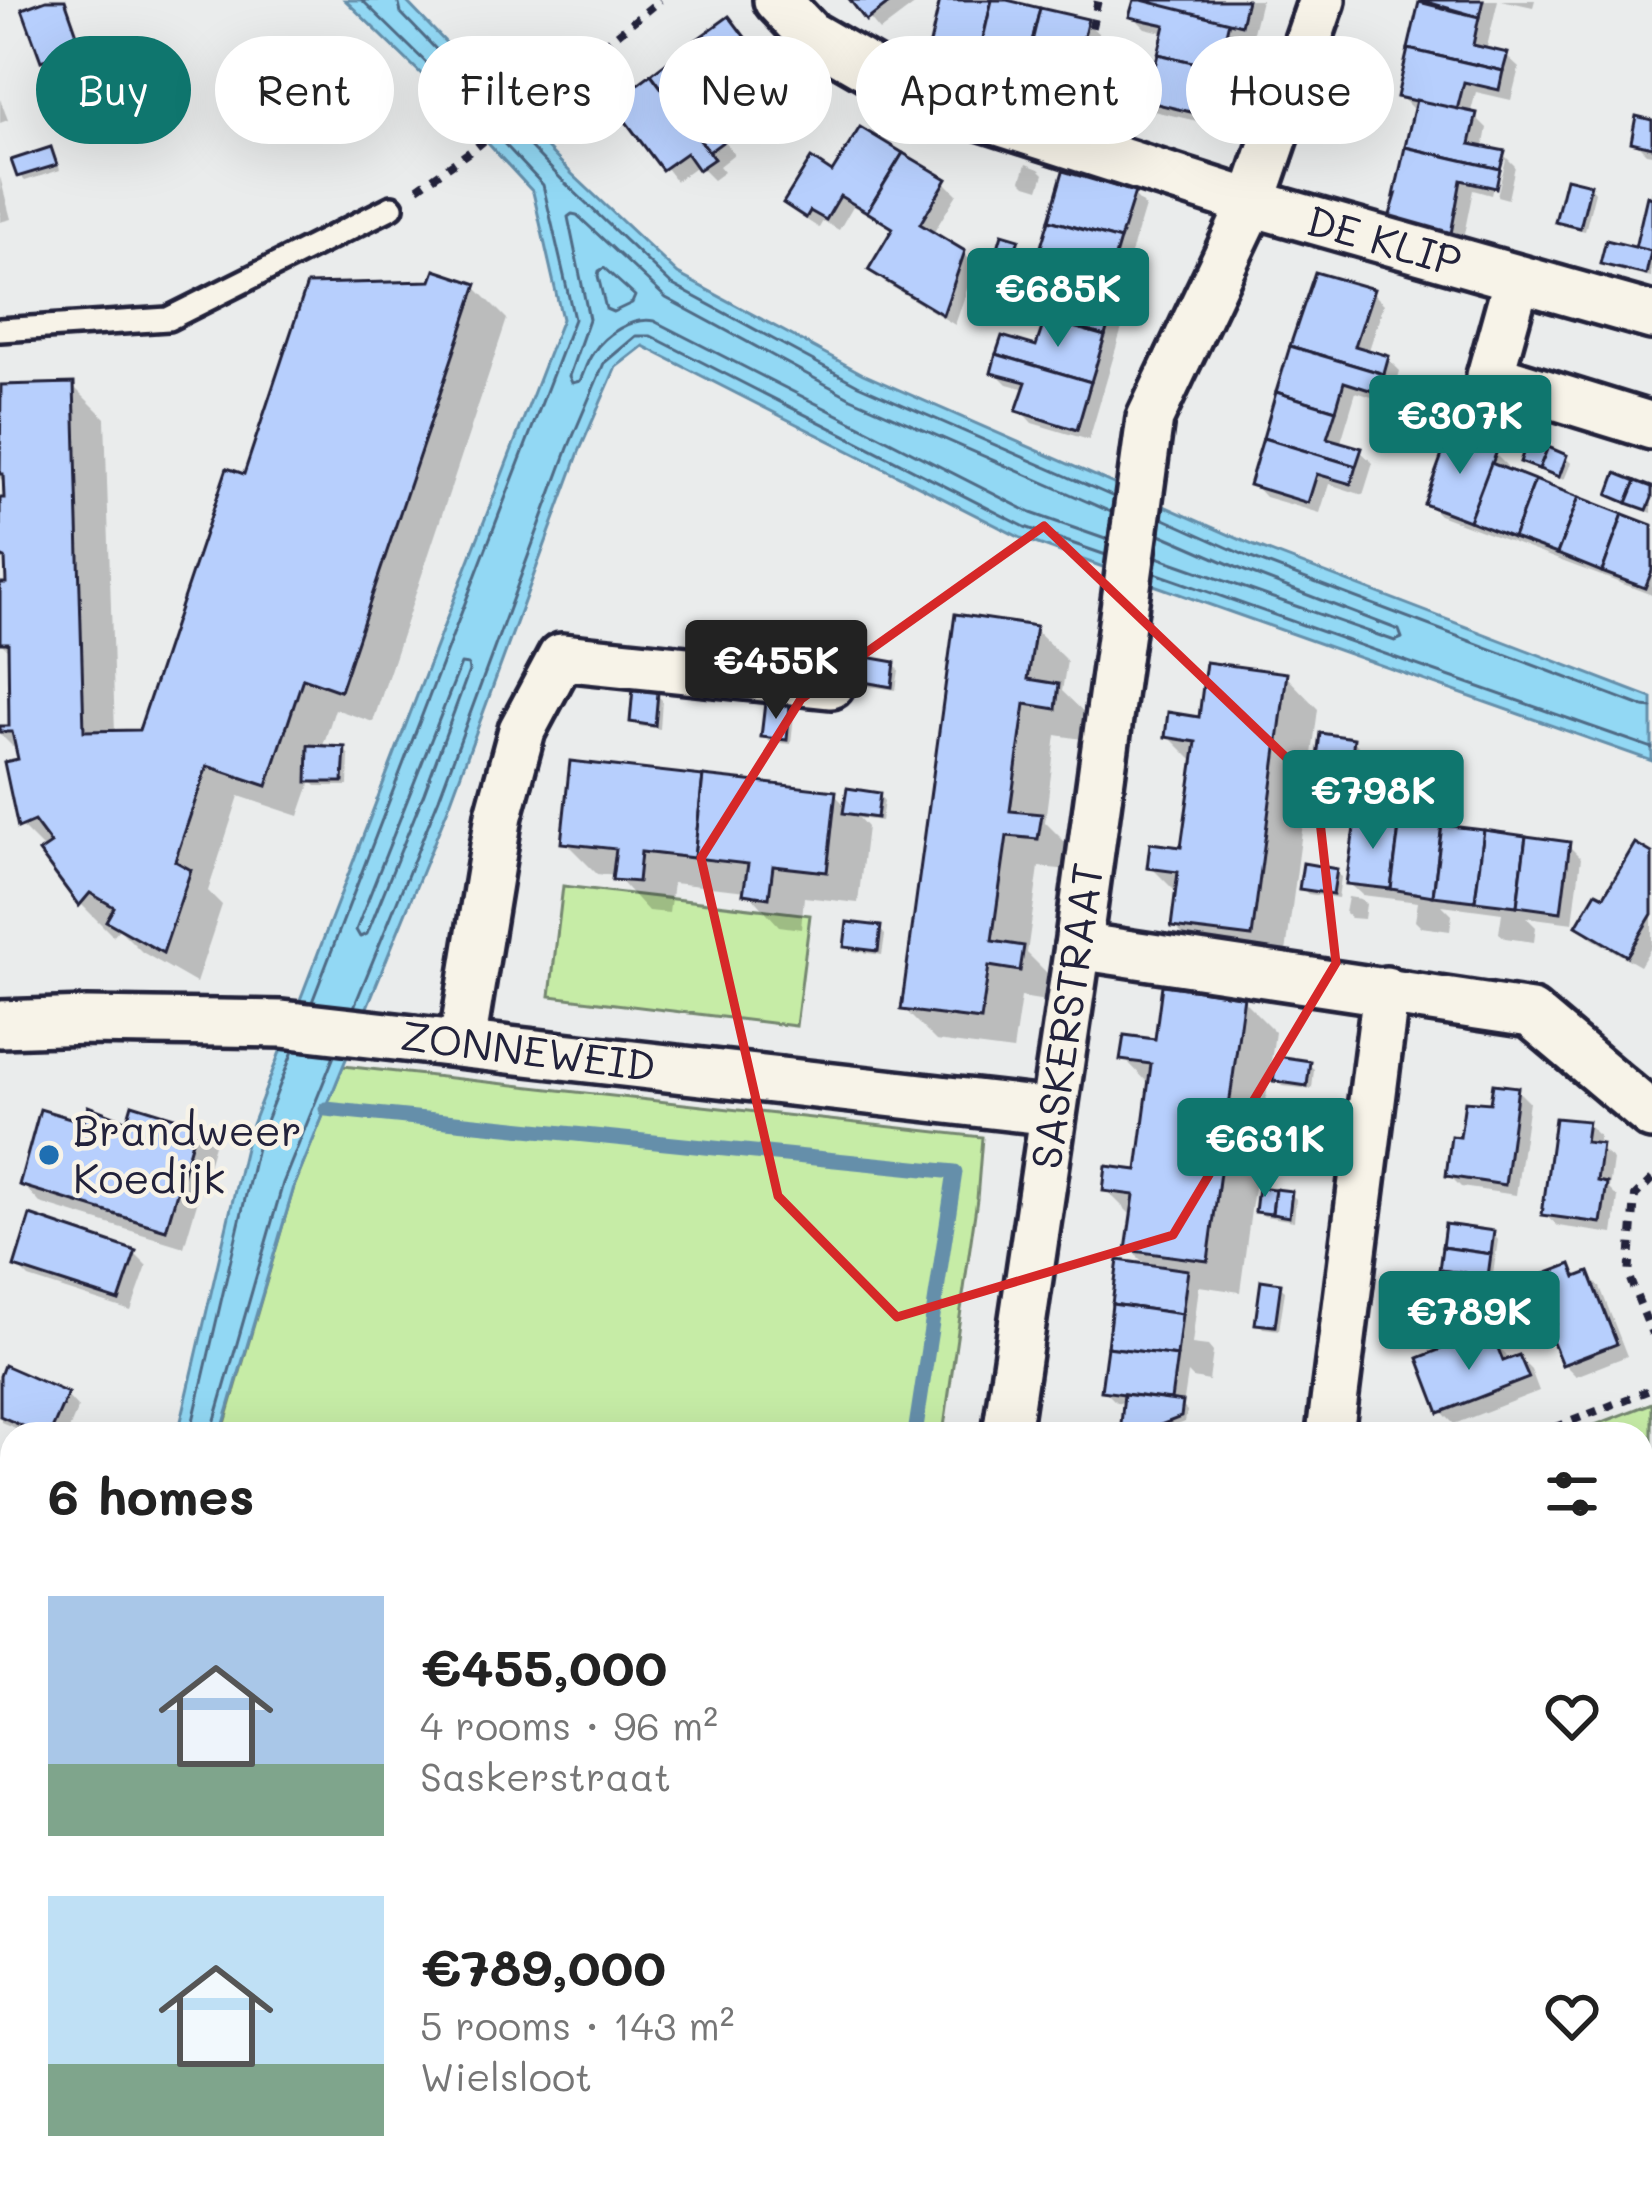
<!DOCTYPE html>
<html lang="en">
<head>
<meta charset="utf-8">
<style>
	:root { --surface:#fff; --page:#f2f2f2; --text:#222; --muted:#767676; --accent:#0f766e }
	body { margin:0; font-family:Mali,sans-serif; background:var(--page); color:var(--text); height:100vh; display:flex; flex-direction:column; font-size:45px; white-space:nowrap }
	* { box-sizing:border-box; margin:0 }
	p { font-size:39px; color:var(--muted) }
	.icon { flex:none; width:66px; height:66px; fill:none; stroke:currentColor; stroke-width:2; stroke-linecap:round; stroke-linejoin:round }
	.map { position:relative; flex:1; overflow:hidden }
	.drawer { position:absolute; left:0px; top:1422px; width:1653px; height:771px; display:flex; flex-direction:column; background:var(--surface); border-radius:36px 36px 0 0; box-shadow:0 12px 48px #0002 }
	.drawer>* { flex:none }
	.banner { position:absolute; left:36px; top:36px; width:1581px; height:108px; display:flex; gap:24px }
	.price { position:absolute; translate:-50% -102px; padding:0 27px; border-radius:12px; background:var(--accent); color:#fff; font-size:39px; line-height:78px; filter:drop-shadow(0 3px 6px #0008) }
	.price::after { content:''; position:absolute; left:50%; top:72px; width:36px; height:27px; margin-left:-18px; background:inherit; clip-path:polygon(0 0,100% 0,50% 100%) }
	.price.current { background:#222; color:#fff }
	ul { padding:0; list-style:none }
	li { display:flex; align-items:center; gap:36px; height:300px; padding:0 48px }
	li span { display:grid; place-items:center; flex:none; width:336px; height:240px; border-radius:0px; color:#555 }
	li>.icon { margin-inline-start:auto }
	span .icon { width:144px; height:144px; fill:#fffc; stroke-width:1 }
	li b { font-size:51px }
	h2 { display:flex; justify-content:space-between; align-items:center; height:144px; padding:0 48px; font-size:51px }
	.pill { padding:0 42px; border-radius:54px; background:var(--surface); box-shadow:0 12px 48px #0002; font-size:42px; line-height:108px }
	.pill.current { background:var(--accent); color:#fff }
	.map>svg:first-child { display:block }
</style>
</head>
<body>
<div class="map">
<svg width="1652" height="2192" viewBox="0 0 1652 2192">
	<rect width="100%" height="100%" fill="#eaecec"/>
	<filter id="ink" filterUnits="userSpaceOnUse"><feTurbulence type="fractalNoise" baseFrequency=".00833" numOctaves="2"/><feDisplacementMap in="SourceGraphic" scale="24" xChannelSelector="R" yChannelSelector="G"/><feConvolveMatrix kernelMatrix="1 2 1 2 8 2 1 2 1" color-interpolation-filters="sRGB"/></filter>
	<g filter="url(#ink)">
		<g fill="#c6eca6" stroke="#748770" stroke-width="3">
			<polygon points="563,886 810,915 796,1026 550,996"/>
			<polygon points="343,1066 982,1137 977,1199 943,1434 222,1434 294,1187"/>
			<polygon points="1652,1403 1652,1521 1641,1519 1641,1434 1572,1434"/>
			<polygon points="1641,1524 1652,1526 1652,1674 1641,1673"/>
			<polygon points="1641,1688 1652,1689 1652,1967 1641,1966"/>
			<polygon points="1641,2109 1652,2111 1652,2192 964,2192 965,2181 1641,2181"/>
		</g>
		<polygon fill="#92d8f4" stroke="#658faa" stroke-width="3" points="345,0 405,0 572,174 678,274 863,374 1255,546 1652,698 1652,761 1021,538 643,346 616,367 579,452 450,803 294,1187 221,1434 178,1434 248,1135 562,319 533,192 442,94"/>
		<g fill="#0003">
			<polygon points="55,0 64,0 67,3 85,51 48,64 43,59"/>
			<polygon points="854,0 921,0 880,31"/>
			<polygon points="943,0 994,0 1086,22 1099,34 1083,102 943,68 931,56"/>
			<polygon points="1149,0 1261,0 1252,36 1241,33 1219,126 1127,105 1115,92 1154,86 1166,33 1145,28 1133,16"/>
			<polygon points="1423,0 1498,0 1486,51 1506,56 1519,68 1511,100 1476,92 1470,115 1475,116 1487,128 1483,150 1503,154 1515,166 1508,199 1497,196 1506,159 1500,159 1491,195 1473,190 1461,249 1402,236 1418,109 1412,108 1400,96"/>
			<polygon points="1501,0 1535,0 1533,7"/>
			<polygon points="729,19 798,107 786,116 762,88 713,125 734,154 719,166 724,172 713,180 698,165 676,181 616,103"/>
			<polygon points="0,99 8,120 0,123"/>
			<polygon points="1652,123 1652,154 1646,153 1634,141"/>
			<polygon points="50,150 55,155 60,170 25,181 20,176"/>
			<polygon points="1026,164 1039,169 1044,174 1039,189 1026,185 1021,180"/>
			<polygon points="0,177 11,219 0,222"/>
			<polygon points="945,182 957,194 932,235 963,254 975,266 955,325 884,282 872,270 895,231 853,206 839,230 823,221 819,228 799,215 787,203"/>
			<polygon points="1590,186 1595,192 1585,231 1564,226 1558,221"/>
			<polygon points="1652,189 1652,248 1649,248 1649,254 1652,255 1651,278 1609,268 1603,263 1638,251"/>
			<polygon points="1133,195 1145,207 1119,294 1129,304 1089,440 1032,423 1020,410 1026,389 1007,384 995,372 1038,350 1051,305 1043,294 1034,291 1022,279"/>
			<polygon points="1017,241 1022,247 1017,263 1004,259 999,253"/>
			<polygon points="475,287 507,319 373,722 335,709 322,749 344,750 349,755 348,786 316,786 311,781 299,816 239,796 208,891 222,905 196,983 142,952 119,929 113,936 81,904 43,853 46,851 21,826 22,761 20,754 0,734 0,729 12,729 11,653 0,642 0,586 9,586 8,564 0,555 0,501 7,501 6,484 0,478 0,416 73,386 105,418 115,733 141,733 246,478"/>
			<polygon points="1372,292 1384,304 1368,353 1388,359 1400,371 1391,403 1356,392 1340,445 1360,451 1373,463 1363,495 1329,484 1320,513 1265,497 1253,484"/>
			<polygon points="1508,417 1514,422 1507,440 1490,434 1485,428"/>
			<polygon points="1495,454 1507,466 1505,472 1652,528 1652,595 1439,515 1427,503"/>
			<polygon points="1565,457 1571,463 1564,480 1529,467 1523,461"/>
			<polygon points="1652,490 1652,513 1617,500 1611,494"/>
			<polygon points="1034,629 1067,661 1062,691 1091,719 1088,740 1056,735 1045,822 1073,850 1070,870 1039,867 1027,953 1055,981 1052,1002 1021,997 1013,1051 936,1041 904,1009"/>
			<polygon points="894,664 899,670 896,690 867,686 861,680"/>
			<polygon points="1286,676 1318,709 1284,968 1206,958 1174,926 1178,894 1150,866 1184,851 1196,764 1168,736"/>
			<polygon points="657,695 662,700 660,729 638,726 633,721"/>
			<polygon points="789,709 794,714 791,744 770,742 764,736"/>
			<polygon points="1353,740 1358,746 1355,766 1326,762 1320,757"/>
			<polygon points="834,794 847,807 879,795 884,801 881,821 859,818 867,827 858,903 804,897 801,929 779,926 747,891 673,883 669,913 648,911 616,876 597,874 565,842"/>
			<polygon points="1568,845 1581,858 1573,923 1526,917 1536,927 1534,942 1505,938 1499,933 1502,913 1442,905 1452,915 1450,931 1421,927 1415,921 1418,902 1362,895 1349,883"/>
			<polygon points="1652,857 1652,946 1640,966 1591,938 1579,926"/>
			<polygon points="1335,872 1341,877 1338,898 1308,894 1302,888"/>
			<polygon points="1348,897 1361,899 1366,904 1364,919 1351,918 1345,913"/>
			<polygon points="880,929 885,935 882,955 853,951 847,946"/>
			<polygon points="1242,999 1275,1032 1240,1292 1199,1286 1192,1344 1208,1346 1213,1352 1209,1381 1193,1378 1188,1373 1183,1407 1187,1411 1185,1422 1165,1430 1169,1434 1123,1434 1126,1403 1116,1402 1104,1390 1148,1267 1130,1249 1134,1218 1106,1190 1140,1174 1151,1086 1124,1058"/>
			<polygon points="1308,1064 1314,1069 1312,1089 1282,1086 1277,1080"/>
			<polygon points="1517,1090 1529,1102 1516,1195 1461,1187 1449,1175 1463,1141 1492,1107"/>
			<polygon points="1587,1124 1599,1136 1598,1147 1613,1160 1609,1189 1618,1198 1613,1234 1558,1226 1545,1214"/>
			<polygon points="129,1125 195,1127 214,1145 184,1247 40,1203 22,1184 86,1126"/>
			<polygon points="1291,1194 1296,1199 1294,1221 1264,1216 1258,1211"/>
			<polygon points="1493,1234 1498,1240 1489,1302 1444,1296 1439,1291"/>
			<polygon points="135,1254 147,1266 131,1311 29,1278 17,1266"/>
			<polygon points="1570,1267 1581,1278 1588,1275 1600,1287 1627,1356 1576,1376 1564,1364 1560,1326"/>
			<polygon points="1279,1286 1285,1291 1279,1330 1263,1328 1258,1322"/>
			<polygon points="1493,1342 1506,1354 1509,1362 1519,1358 1531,1370 1539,1391 1454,1424 1442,1412 1455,1346 1463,1354"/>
			<polygon points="0,1383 66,1395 78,1408 67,1434 30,1434 1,1422"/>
			<polygon points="0,1549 12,1554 12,1738 0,1733"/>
		</g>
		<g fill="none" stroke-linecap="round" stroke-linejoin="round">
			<g stroke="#4f6b85" stroke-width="3">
				<polyline points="398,0 401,13 564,182 671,284 858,385 1114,497"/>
				<polygon points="604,268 635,296 632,303 613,312 606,309 598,276 599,271"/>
				<polyline points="1162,518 1251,558 1644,707 1652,708"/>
				<path d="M1108,540L1031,513L654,321C632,317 605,334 593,353C587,361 584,372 580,381L572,383L569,376L589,319L568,217L572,214L577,215L666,298L851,398L1111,512"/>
				<polyline points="1157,557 1395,641 1402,638 1399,630 1245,571 1160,534"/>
				<polyline points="1155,573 1652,748"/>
				<polygon points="461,664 468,665 469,671 424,793 367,934 360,937 356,930"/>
				<polyline points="312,1002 574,319 543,185 450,86 362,0"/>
				<polyline points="354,1007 439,798 568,448 604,363 636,336 651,336 1025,527 1106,555"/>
				<polyline points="190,1434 259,1139 293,1051"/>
				<polyline points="211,1434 283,1183 334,1056"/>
			</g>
			<polyline stroke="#658faa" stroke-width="15" points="326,1109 955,1172 915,1434"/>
		</g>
		<g fill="#b7cffd" stroke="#22223b" stroke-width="3">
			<polygon points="46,0 65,0 81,46 41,61 22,9"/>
			<polygon points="850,0 893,0 866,21"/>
			<polygon points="940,0 992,0 976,69 927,57"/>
			<polygon points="992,0 1007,0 1040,8 1023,80 976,69"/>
			<polygon points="1134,0 1146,0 1229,21 1218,68 1158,54 1165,25 1129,17"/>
			<polygon points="1247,0 1241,25 1145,1 1146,0"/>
			<polygon points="1420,0 1483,0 1479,17"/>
			<polygon points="1419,2 1479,17 1473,45 1508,53 1503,71 1408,49"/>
			<polygon points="1040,8 1088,19 1071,91 1023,80"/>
			<polygon points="729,16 788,94 771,106 750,77 726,94 689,45"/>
			<polygon points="689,45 726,94 703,112 724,141 709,152 651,74"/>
			<polygon points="1408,49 1503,71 1499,90 1464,82 1457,110 1397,97"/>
			<polygon points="1158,54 1218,68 1207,116 1111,93 1116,74 1151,82"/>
			<polygon points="651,74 714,159 698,170 686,153 662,170 612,103"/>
			<polygon points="1416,100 1477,113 1470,144 1505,151 1500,169 1405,147"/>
			<polygon points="1636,116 1652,120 1652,147 1631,142"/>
			<polygon points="860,127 903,153 867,212 840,196 826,220 810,211 806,218 783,203 811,158 832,172"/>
			<polygon points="51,147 57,165 17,177 11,160"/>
			<polygon points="1405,147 1500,169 1496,188 1461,180 1450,239 1387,225 1396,195 1394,196"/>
			<polygon points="903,153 947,179 920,224 965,251 943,315 868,270 893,228 867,212"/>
			<polygon points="1063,171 1135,192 1120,240 1049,220"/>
			<polygon points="1566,178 1591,184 1580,228 1555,222"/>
			<polygon points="1647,196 1652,198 1652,251 1635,248"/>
			<polygon points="1049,220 1120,240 1106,287 1035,266"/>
			<polygon points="1002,234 1019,239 1012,259 996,254"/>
			<polygon points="1606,240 1651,251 1646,275 1600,264"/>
			<polygon points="1024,262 1118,289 1105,336 1045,319 1050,300 1039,297 1042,287 1019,280"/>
			<polygon points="435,270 477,284 340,691 303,678 267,786 207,766 175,861 191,870 163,953 106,921 114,907 90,893 79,906 39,852 51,844 34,821 18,828 4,762 18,759 12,732 0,732 0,726 9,726 8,643 0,643 0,583 6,583 5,558 0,556 0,498 4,498 3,474 0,474 1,385 74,383 84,731 139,730 227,468 244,474 307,284 431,281"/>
			<polygon points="1315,272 1374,289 1355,346 1389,356 1384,374 1290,346"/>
			<polygon points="1045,319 1105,336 1091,382 996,354 1002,336 1036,346"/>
			<polygon points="1290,346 1384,374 1379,393 1344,382 1336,410 1276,392"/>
			<polygon points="996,354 1091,382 1077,430 1016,411 1026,382 991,373"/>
			<polygon points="1276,392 1336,410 1327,438 1362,448 1356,466 1263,438"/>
			<polygon points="1490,406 1510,414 1502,437 1482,429"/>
			<polygon points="1450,433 1497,451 1469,521 1424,504"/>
			<polygon points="1263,438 1356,466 1351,484 1317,474 1308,503 1249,485"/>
			<polygon points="1528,439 1548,447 1539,469 1520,462"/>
			<polygon points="1548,447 1567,455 1559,477 1539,469"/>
			<polygon points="1491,463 1535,480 1513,538 1469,521"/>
			<polygon points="1616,473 1636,481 1627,503 1608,495"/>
			<polygon points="1535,480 1579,497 1557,554 1513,538"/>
			<polygon points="1636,481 1652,487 1652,498 1647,510 1627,503"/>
			<polygon points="1579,497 1623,514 1602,572 1557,554"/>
			<polygon points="1623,514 1652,525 1652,571 1645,588 1602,572"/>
			<polygon points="955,614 1036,626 1028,679 1059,684 1056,709 1025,704 1010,811 1042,814 1038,839 1007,836 992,941 1024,946 1020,971 989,966 981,1020 901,1010"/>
			<polygon points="861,656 895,662 892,687 858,681"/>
			<polygon points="1206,662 1287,673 1252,937 1171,927 1178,872 1147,868 1150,843 1181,847 1196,742 1165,737 1168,712 1199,717"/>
			<polygon points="633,688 658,692 655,726 630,722"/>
			<polygon points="765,703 790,706 787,740 761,737"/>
			<polygon points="1320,733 1354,738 1351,763 1317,758"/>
			<polygon points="308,745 345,747 343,782 307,782"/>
			<polygon points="570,761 703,776 694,858 641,852 638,882 612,880 616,849 561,843"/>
			<polygon points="703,776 836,791 827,872 773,866 769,898 743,894 748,864 694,858"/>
			<polygon points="847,788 880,793 877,818 843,813"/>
			<polygon points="1356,814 1400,820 1391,889 1346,884"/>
			<polygon points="1400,820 1442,825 1433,896 1391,889"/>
			<polygon points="1442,825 1484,830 1475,901 1433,896"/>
			<polygon points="1484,830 1526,836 1517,906 1475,901"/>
			<polygon points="1526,836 1570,842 1561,912 1517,906"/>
			<polygon points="1635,843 1652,853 1652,914 1627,956 1576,926 1596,892 1604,896"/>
			<polygon points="1303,863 1337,869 1333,894 1299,889"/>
			<polygon points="847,922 881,926 878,951 844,947"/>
			<polygon points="1162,985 1244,996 1208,1261 1126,1250 1134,1195 1103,1191 1106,1166 1137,1170 1151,1064 1120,1060 1124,1035 1155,1039"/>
			<polygon points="1277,1056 1310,1061 1307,1086 1273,1081"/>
			<polygon points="1493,1084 1518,1087 1505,1185 1446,1176 1451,1136 1460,1137 1465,1101 1490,1103"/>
			<polygon points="132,1104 197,1124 166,1230 19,1185 40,1109 84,1122 88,1106 127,1121"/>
			<polygon points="1555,1118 1588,1121 1585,1142 1602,1144 1597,1181 1607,1183 1601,1223 1542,1215"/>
			<polygon points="1258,1187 1275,1189 1272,1214 1255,1212"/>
			<polygon points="1275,1189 1292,1191 1289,1217 1272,1214"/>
			<polygon points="30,1215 136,1251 119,1301 14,1267"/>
			<polygon points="1445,1224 1494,1231 1491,1254 1442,1247"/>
			<polygon points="1442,1247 1491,1254 1488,1276 1439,1270"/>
			<polygon points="1118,1260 1188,1270 1182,1314 1112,1304"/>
			<polygon points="1571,1264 1576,1277 1589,1272 1617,1344 1562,1365 1547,1328 1556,1324 1540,1276"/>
			<polygon points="1439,1270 1488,1276 1485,1298 1436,1292"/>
			<polygon points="1261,1280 1281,1283 1275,1326 1255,1324"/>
			<polygon points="1112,1304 1182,1314 1177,1356 1107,1347"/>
			<polygon points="1494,1338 1503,1361 1519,1355 1529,1378 1439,1413 1418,1358 1456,1343 1459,1352"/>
			<polygon points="1107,1347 1177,1356 1171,1400 1101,1391"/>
			<polygon points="4,1365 68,1393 50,1434 41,1434 0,1416 0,1376"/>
			<polygon points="1124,1394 1183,1402 1181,1417 1138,1434 1120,1434"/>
			<polygon points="0,1546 12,1551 12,1706 6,1720 0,1717"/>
			<polygon points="132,2181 162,2181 170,2184 165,2192 134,2192 128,2189"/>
		</g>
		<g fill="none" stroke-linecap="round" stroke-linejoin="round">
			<g stroke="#22223b" stroke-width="30">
				<g id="service">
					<polyline points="0,330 168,319 392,207"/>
					<polyline points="631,2192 632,2181"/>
				</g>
			</g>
			<g stroke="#22223b" stroke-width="54">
				<g id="minor">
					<polyline points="777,0 809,34 917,96 1252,203 1652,316"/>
					<polyline points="1517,279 1490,376 1652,426"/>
					<polyline points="1078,946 1531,1014 1652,1116"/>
					<polyline points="0,1024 87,1021 282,1024 1053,1112"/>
					<polyline points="462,1043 499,815 522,730 561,657 831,685"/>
					<polyline points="1006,1434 1078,946 1150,418 1252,203 1322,0"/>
					<polyline points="1330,1434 1386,990"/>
					<polyline points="0,1798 12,1804"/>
					<polyline points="1641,2078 1652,2080"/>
				</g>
			</g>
			<g stroke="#22223b" stroke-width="8" stroke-dasharray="9 9" stroke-linecap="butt">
				<polyline points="1076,98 1098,0"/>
				<polyline points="418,188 475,148 660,0"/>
				<polyline points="1652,1179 1635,1196 1629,1277 1652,1334"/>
				<polyline points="1539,1434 1652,1389"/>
			</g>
			<use href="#service" stroke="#f7f3e8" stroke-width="21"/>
			<use href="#minor" stroke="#f7f3e8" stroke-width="45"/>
		</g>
	</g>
	<path fill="none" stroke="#d62828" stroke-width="9" stroke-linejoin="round" d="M1044,526L1316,786L1336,963L1173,1235L897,1317L778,1196L701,858L801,699Z"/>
	<circle fill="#1f6fb2" stroke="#f7f3e8" stroke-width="4.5" cx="49" cy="1155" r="12"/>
	<g text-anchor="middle" stroke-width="9" stroke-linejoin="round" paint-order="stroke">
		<g font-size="42" fill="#22223b" stroke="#f7f3e8">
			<text transform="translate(1384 241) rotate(16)" y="15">DE KLIP</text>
			<text transform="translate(1067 1016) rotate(-82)" y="15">SASKERSTRAAT</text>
			<text transform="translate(528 1051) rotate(7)" y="15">ZONNEWEID</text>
		</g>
		<g font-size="42" fill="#22223b" stroke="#f7f3e8" text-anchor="start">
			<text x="73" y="1146">Brandweer<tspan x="73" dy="48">Koedijk</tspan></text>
		</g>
	</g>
</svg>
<b class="price" style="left:1058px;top:350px">€685K</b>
<b class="price" style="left:1460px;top:477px">€307K</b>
<b class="price current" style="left:776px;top:722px">€455K</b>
<b class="price" style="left:1373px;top:852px">€798K</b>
<b class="price" style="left:1265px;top:1200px">€631K</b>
<b class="price" style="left:1469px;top:1373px">€789K</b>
<div class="banner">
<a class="pill current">Buy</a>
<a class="pill">Rent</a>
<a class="pill">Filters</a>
<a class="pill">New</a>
<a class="pill">Apartment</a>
<a class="pill">House</a>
</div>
<section class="drawer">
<h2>6 homes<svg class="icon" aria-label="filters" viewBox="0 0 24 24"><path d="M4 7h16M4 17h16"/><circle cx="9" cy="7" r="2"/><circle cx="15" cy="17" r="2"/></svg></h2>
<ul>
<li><span style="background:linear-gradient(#a9c7e8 70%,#7fa58c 0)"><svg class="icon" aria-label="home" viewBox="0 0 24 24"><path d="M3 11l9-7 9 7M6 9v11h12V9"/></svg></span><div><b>€455,000</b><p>4 rooms · 96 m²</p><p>Saskerstraat</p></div><svg class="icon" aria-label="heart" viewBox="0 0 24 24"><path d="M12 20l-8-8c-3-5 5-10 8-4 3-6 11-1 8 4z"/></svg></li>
<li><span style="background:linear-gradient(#bfe0f5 70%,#7fa58c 0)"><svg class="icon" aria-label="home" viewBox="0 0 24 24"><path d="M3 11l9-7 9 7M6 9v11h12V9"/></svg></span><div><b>€789,000</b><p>5 rooms · 143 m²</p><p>Wielsloot</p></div><svg class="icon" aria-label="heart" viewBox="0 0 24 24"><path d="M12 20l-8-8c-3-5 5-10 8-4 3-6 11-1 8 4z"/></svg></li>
</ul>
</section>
</div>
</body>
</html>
